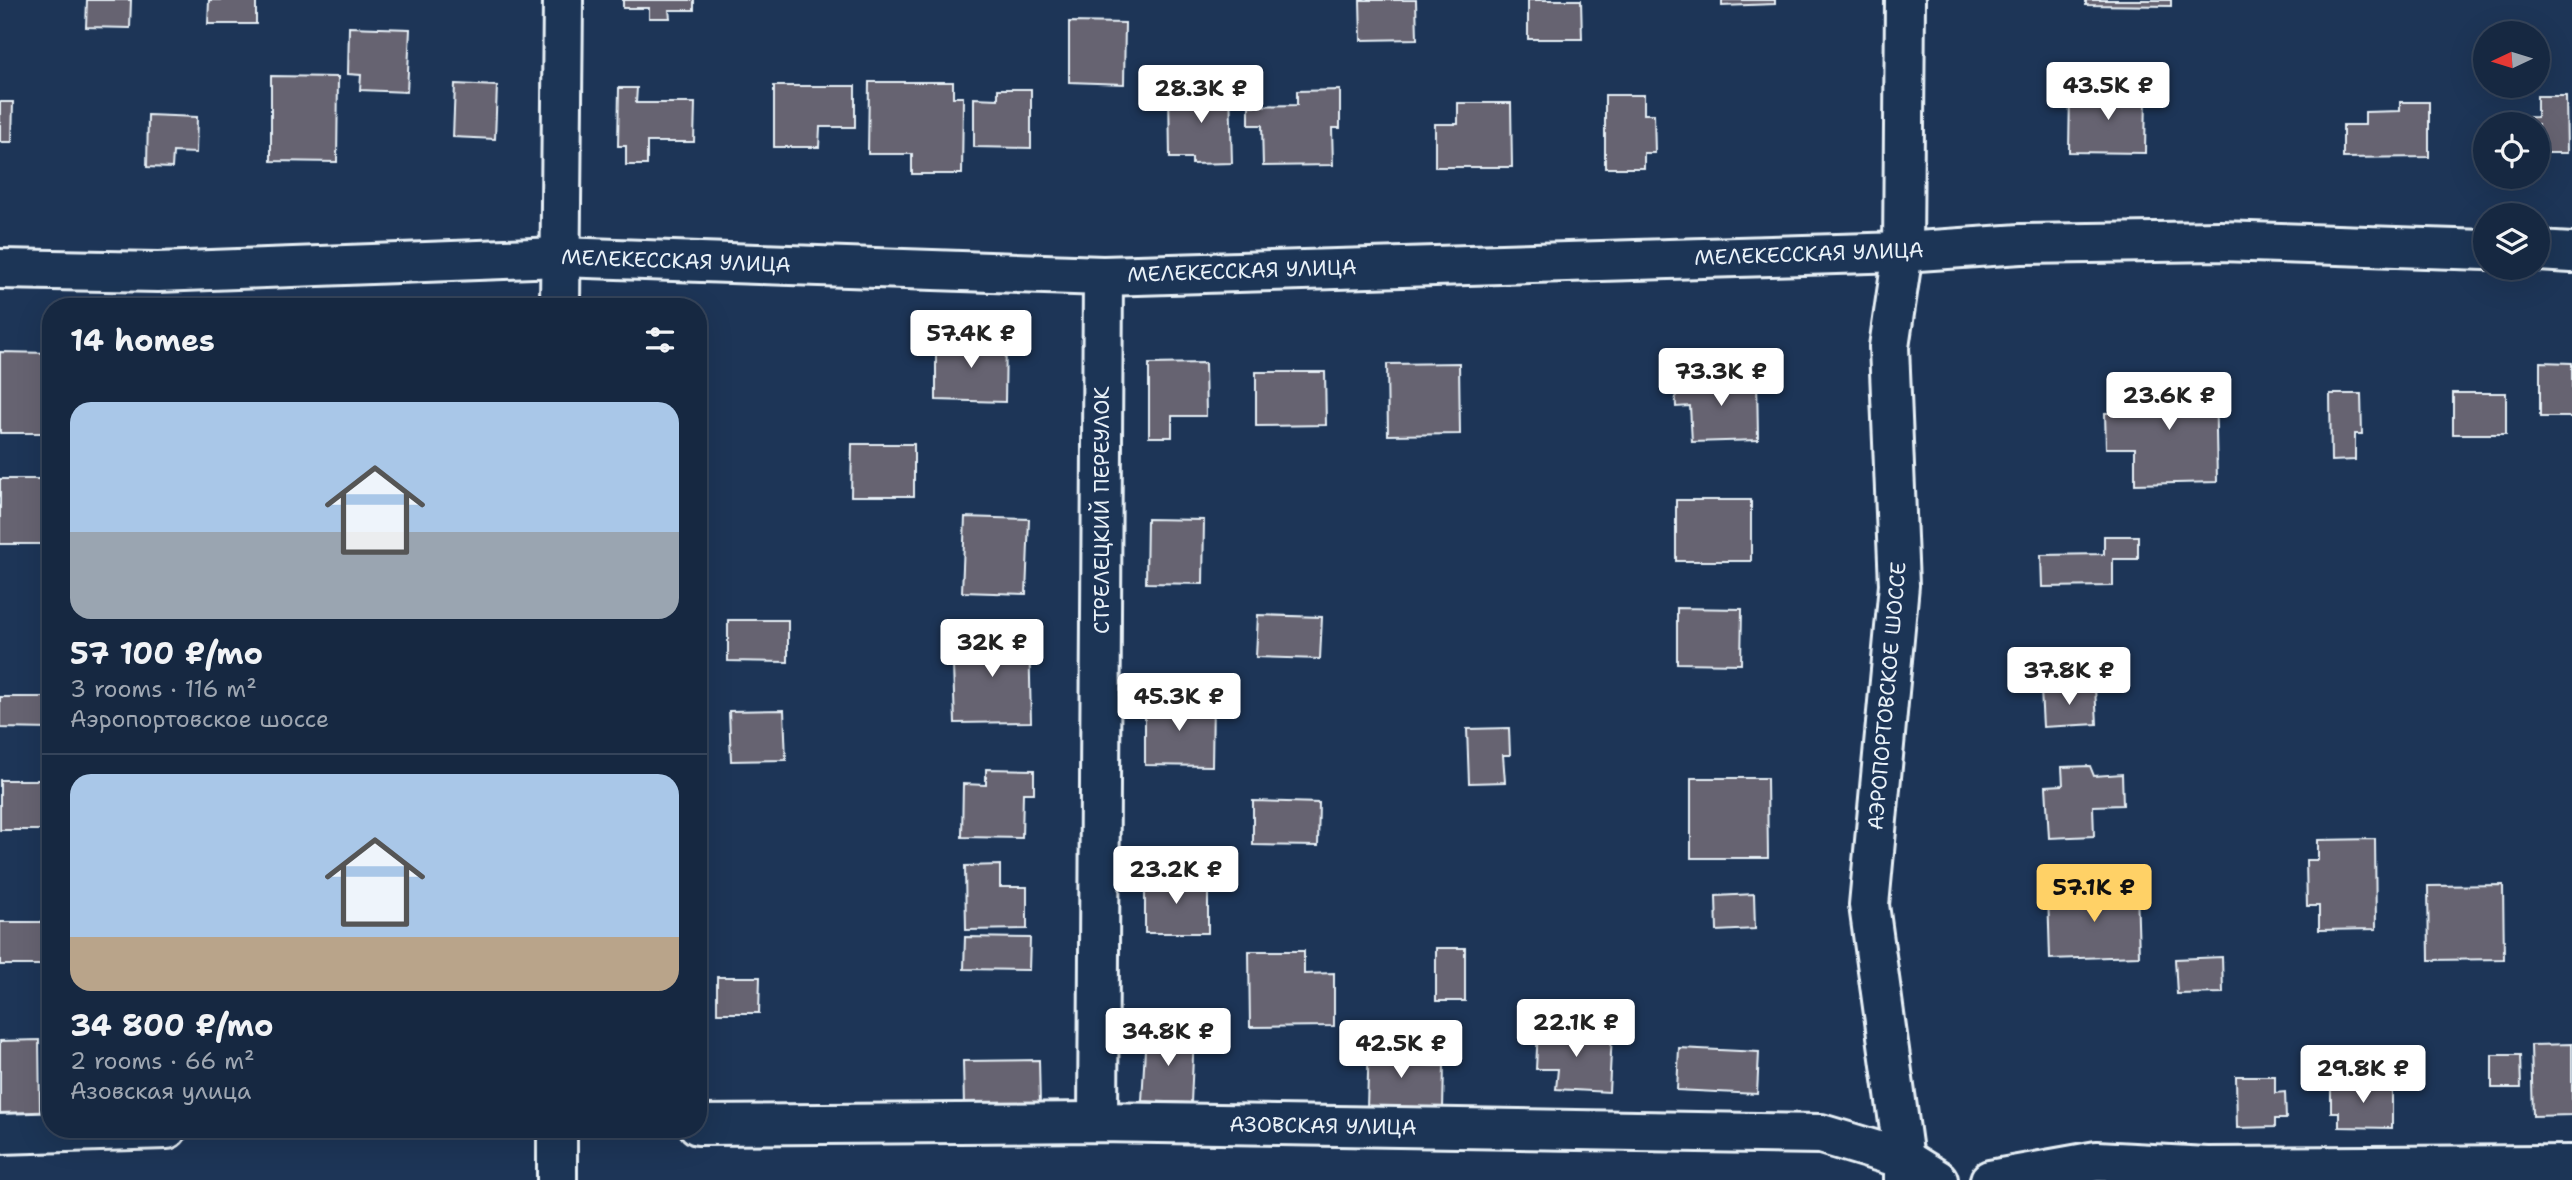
<!DOCTYPE html>
<html lang="en">
<head>
<meta charset="utf-8">
<style>
	:root { --surface:#162841; --page:#1f3048; --text:#f1f3f6; --muted:#9ea6b1; --line:#35445a; --accent:#ffd166 }
	body { margin:0; font-family:"Shantell Sans",sans-serif; background:var(--page); color:var(--text); height:100vh; display:flex; flex-direction:column; font-size:26px; white-space:nowrap }
	* { box-sizing:border-box; margin:0 }
	p { font-size:23px; color:var(--muted) }
	.icon { flex:none; width:38px; height:38px; fill:none; stroke:currentColor; stroke-width:2; stroke-linecap:round; stroke-linejoin:round }
	.map { position:relative; flex:1; overflow:hidden }
	.details { position:absolute; left:42px; top:298px; width:665px; height:840px; display:flex; flex-direction:column; background:var(--surface); border-radius:28px; box-shadow:0 7px 28px #0002,0 0 0 2px var(--line) }
	.details>* { flex:none }
	.needle { width:46px; rotate:266deg }
	.tools { position:absolute; left:2473px; top:21px; display:grid; gap:14px }
	.tools a { display:grid; place-items:center; width:77px; height:77px; border-radius:50%; background:var(--surface); box-shadow:0 7px 28px #0002,0 0 0 2px var(--line); font-size:35px }
	.price { position:absolute; translate:-50% -60px; padding:0 16px; border-radius:7px; background:#fff; color:#222; font-size:23px; line-height:46px; filter:drop-shadow(0 2px 4px #0008) }
	.price::after { content:''; position:absolute; left:50%; top:42px; width:21px; height:16px; margin-left:-10px; background:inherit; clip-path:polygon(0 0,100% 0,50% 100%) }
	.price.on { background:var(--accent); color:#111 }
	ul { padding:0; list-style:none }
	li { display:grid; align-content:center; gap:14px; height:371px; padding:0 28px }
	li+li { border-top:2px solid var(--line) }
	li span { display:grid; place-items:center; height:217px; border-radius:21px; color:#555 }
	li>.icon { margin-inline-start:auto }
	span .icon { width:126px; height:126px; fill:#fffc; stroke-width:1 }
	li b { font-size:30px }
	h2 { display:flex; justify-content:space-between; align-items:center; height:84px; padding:0 28px; font-size:30px }
	.map>svg:first-child { display:block }
</style>
</head>
<body>
<div class="map">
<svg width="2572" height="1180" viewBox="0 0 2572 1180">
	<rect width="100%" height="100%" fill="#1d3557"/>
	<filter id="ink" filterUnits="userSpaceOnUse"><feTurbulence type="fractalNoise" baseFrequency=".0143" numOctaves="2"/><feDisplacementMap in="SourceGraphic" scale="14" xChannelSelector="R" yChannelSelector="G"/><feConvolveMatrix kernelMatrix="1 2 1 2 8 2 1 2 1" color-interpolation-filters="sRGB"/></filter>
	<g filter="url(#ink)">
		<g fill="#666371" stroke="#e8f1f8" stroke-width="2">
			<polygon points="87,0 131,0 130,28 86,27"/>
			<polygon points="209,0 256,0 256,24 208,24"/>
			<polygon points="623,0 694,0 694,10 669,10 670,18 649,18 649,8 623,8"/>
			<polygon points="1360,0 1416,0 1417,39 1361,40"/>
			<polygon points="1528,0 1581,0 1582,39 1528,39"/>
			<polygon points="1722,0 1775,0 1775,4 1722,6"/>
			<polygon points="2086,0 2171,0 2171,6 2086,5"/>
			<polygon points="1069,22 1125,23 1124,84 1069,82"/>
			<polygon points="349,27 410,29 407,92 360,90 361,75 348,74"/>
			<polygon points="271,76 338,77 337,162 271,161"/>
			<polygon points="869,82 953,82 953,97 963,97 962,174 912,174 912,154 868,154"/>
			<polygon points="455,84 497,86 495,139 453,137"/>
			<polygon points="774,86 855,86 855,127 820,127 819,147 774,147"/>
			<polygon points="619,88 637,88 636,103 695,103 694,142 647,142 647,165 626,165 626,146 618,146"/>
			<polygon points="1230,88 1232,163 1192,164 1192,158 1170,158 1169,90"/>
			<polygon points="998,89 1031,89 1031,148 974,147 974,98 998,99"/>
			<polygon points="1340,90 1340,128 1332,128 1333,165 1263,166 1262,125 1249,125 1249,106 1297,105 1297,91"/>
			<polygon points="2070,92 2146,92 2145,153 2069,152"/>
			<polygon points="1605,95 1644,95 1644,114 1654,114 1655,153 1644,153 1644,168 1605,168"/>
			<polygon points="2537,96 2566,96 2567,153 2538,153 2538,124 2510,124 2510,118 2537,117"/>
			<polygon points="0,102 13,102 12,142 0,142"/>
			<polygon points="2400,102 2429,102 2429,157 2343,158 2343,125 2365,125 2365,112 2400,111"/>
			<polygon points="1458,103 1511,103 1512,167 1435,167 1435,124 1458,124"/>
			<polygon points="148,115 197,117 196,153 173,152 172,168 147,167"/>
			<polygon points="936,339 1006,340 1005,402 936,400"/>
			<polygon points="0,352 51,353 51,433 0,433"/>
			<polygon points="2540,362 2572,363 2572,417 2540,417"/>
			<polygon points="1205,363 1206,416 1172,416 1172,437 1149,437 1149,364"/>
			<polygon points="1459,363 1460,434 1388,435 1387,364"/>
			<polygon points="1256,372 1325,372 1326,425 1256,426"/>
			<polygon points="1757,377 1758,440 1692,442 1690,406 1676,407 1675,380"/>
			<polygon points="2215,380 2217,482 2135,484 2135,448 2106,448 2105,413 2137,412 2136,382"/>
			<rect x="2453" y="393" width="53" height="41"/>
			<polygon points="2330,394 2361,394 2362,434 2355,434 2355,460 2331,461"/>
			<polygon points="852,444 914,444 914,496 851,496"/>
			<rect x="0" y="479" width="47" height="65"/>
			<rect x="1676" y="500" width="75" height="61"/>
			<polygon points="965,517 1029,519 1026,594 962,592"/>
			<polygon points="1147,519 1204,520 1203,584 1146,583"/>
			<polygon points="2104,536 2138,536 2138,559 2113,559 2113,586 2042,587 2041,555 2104,554"/>
			<polygon points="1677,608 1742,609 1741,664 1677,663"/>
			<polygon points="1258,615 1322,617 1320,659 1256,657"/>
			<polygon points="728,620 788,620 788,662 728,661"/>
			<polygon points="1029,635 1031,722 955,723 952,637"/>
			<polygon points="2095,687 2097,724 2043,727 2041,690"/>
			<polygon points="0,697 51,697 51,729 0,728"/>
			<polygon points="1145,701 1213,702 1212,766 1145,765"/>
			<polygon points="784,710 786,760 731,761 729,711"/>
			<polygon points="1509,728 1510,755 1503,755 1505,782 1469,783 1467,729"/>
			<polygon points="2090,766 2094,776 2122,774 2123,805 2093,806 2094,836 2049,838 2046,786 2063,785 2062,767"/>
			<polygon points="986,769 1034,770 1034,793 1023,793 1022,838 962,837 963,784 986,785"/>
			<polygon points="1691,778 1767,778 1768,858 1691,858"/>
			<rect x="0" y="780" width="42" height="50"/>
			<polygon points="1253,801 1319,803 1318,846 1253,845"/>
			<polygon points="2375,839 2376,929 2319,930 2319,906 2307,906 2306,860 2318,860 2318,840"/>
			<polygon points="1000,865 1000,887 1027,887 1027,929 966,930 965,866"/>
			<rect x="1145" y="879" width="63" height="54"/>
			<polygon points="2503,885 2504,959 2429,960 2428,886"/>
			<polygon points="2137,890 2139,956 2050,959 2048,893"/>
			<polygon points="1754,894 1755,929 1717,931 1716,896"/>
			<rect x="0" y="922" width="49" height="43"/>
			<polygon points="965,937 1030,938 1029,970 964,969"/>
			<rect x="1436" y="948" width="29" height="53"/>
			<polygon points="1249,951 1304,951 1304,974 1334,973 1334,1026 1250,1027"/>
			<polygon points="2222,957 2223,993 2177,994 2175,959"/>
			<polygon points="717,977 760,977 759,1013 717,1013"/>
			<polygon points="1538,1029 1612,1033 1609,1092 1556,1089 1558,1069 1536,1069"/>
			<polygon points="1146,1032 1194,1034 1191,1103 1142,1101"/>
			<polygon points="1369,1039 1402,1040 1401,1064 1444,1066 1443,1109 1367,1108"/>
			<polygon points="39,1040 40,1114 0,1115 0,1041"/>
			<polygon points="2572,1044 2572,1115 2533,1116 2531,1045"/>
			<polygon points="1679,1048 1759,1052 1757,1094 1677,1090"/>
			<polygon points="2492,1055 2520,1055 2521,1088 2492,1088"/>
			<polygon points="1039,1060 1040,1105 964,1106 963,1061"/>
			<polygon points="2236,1076 2275,1076 2275,1093 2285,1092 2286,1119 2275,1119 2275,1127 2237,1128"/>
			<polygon points="2331,1084 2392,1085 2392,1128 2339,1127 2339,1112 2331,1112"/>
		</g>
		<g fill="none" stroke-linecap="round" stroke-linejoin="round">
			<g stroke="#e8f1f8" stroke-width="44">
				<g id="street">
					<polyline points="2538,251 2572,253"/>
					<polyline points="0,269 158,272 560,257 1103,276 1903,252 2021,244 2220,241 2485,250"/>
					<polyline points="560,306 563,0"/>
					<polyline points="1098,1122 1103,276"/>
					<polyline points="698,1125 1098,1122 1821,1134 1904,1159 1938,1180"/>
					<polyline points="0,1134 167,1129"/>
					<polyline points="557,1180 557,1129"/>
					<polyline points="1904,1180 1904,1159 1869,905 1899,585 1889,347 1903,252 1905,0"/>
					<polyline points="1990,1180 2097,1161 2207,1167 2572,1165"/>
				</g>
			</g>
			<use href="#street" stroke="#1d3557" stroke-width="38"/>
		</g>
	</g>
	<g text-anchor="middle" stroke-width="5" stroke-linejoin="round" paint-order="stroke">
		<g font-size="21" fill="#e8f1f8" stroke="#1d3557">
			<text transform="translate(1809 254) rotate(-2)" y="7">МЕЛЕКЕССКАЯ УЛИЦА</text>
			<text transform="translate(676 261) rotate(2)" y="7">МЕЛЕКЕССКАЯ УЛИЦА</text>
			<text transform="translate(1242 271) rotate(-2)" y="7">МЕЛЕКЕССКАЯ УЛИЦА</text>
			<text transform="translate(1102 510) rotate(-90)" y="7">СТРЕЛЕЦКИЙ ПЕРЕУЛОК</text>
			<text transform="translate(1887 696) rotate(-85)" y="7">АЭРОПОРТОВСКОЕ ШОССЕ</text>
			<text transform="translate(1323 1126) rotate(1)" y="7">АЗОВСКАЯ УЛИЦА</text>
		</g>
	</g>
</svg>
<div class="tools">
<a><svg class="needle" viewBox="-14 -14 28 28"><path d="M0-13l5 13h-10z" fill="#e53935"/><path d="M0 13l5-13h-10z" fill="#9ea6b1"/></svg></a>
<a><svg class="icon" aria-label="locate" viewBox="0 0 24 24"><circle cx="12" cy="12" r="6"/><path d="M12 2v4M12 18v4M2 12h4M18 12h4"/></svg></a>
<a><svg class="icon" aria-label="layers" viewBox="0 0 24 24"><path d="M12 4l9 5-9 5-9-5zM3 14l9 5 9-5"/></svg></a>
</div>
<b class="price" style="left:2108px;top:122px">43.5K ₽</b>
<b class="price" style="left:1201px;top:125px">28.3K ₽</b>
<b class="price" style="left:971px;top:370px">57.4K ₽</b>
<b class="price" style="left:1721px;top:408px">73.3K ₽</b>
<b class="price" style="left:2169px;top:432px">23.6K ₽</b>
<b class="price" style="left:992px;top:679px">32K ₽</b>
<b class="price" style="left:2069px;top:707px">37.8K ₽</b>
<b class="price" style="left:1179px;top:733px">45.3K ₽</b>
<b class="price" style="left:1176px;top:906px">23.2K ₽</b>
<b class="price on" style="left:2094px;top:924px">57.1K ₽</b>
<b class="price" style="left:1576px;top:1059px">22.1K ₽</b>
<b class="price" style="left:1168px;top:1068px">34.8K ₽</b>
<b class="price" style="left:1401px;top:1080px">42.5K ₽</b>
<b class="price" style="left:2363px;top:1105px">29.8K ₽</b>
<section class="details">
<h2>14 homes<svg class="icon" aria-label="filters" viewBox="0 0 24 24"><path d="M4 7h16M4 17h16"/><circle cx="9" cy="7" r="2"/><circle cx="15" cy="17" r="2"/></svg></h2>
<ul>
<li><span style="background:linear-gradient(#a9c7e8 60%,#9aa5b1 0)"><svg class="icon" aria-label="home" viewBox="0 0 24 24"><path d="M3 11l9-7 9 7M6 9v11h12V9"/></svg></span><div><b>57 100 ₽/mo</b><p>3 rooms · 116 m²</p><p>Аэропортовское шоссе</p></div></li>
<li><span style="background:linear-gradient(#a9c7e8 75%,#b9a48a 0)"><svg class="icon" aria-label="home" viewBox="0 0 24 24"><path d="M3 11l9-7 9 7M6 9v11h12V9"/></svg></span><div><b>34 800 ₽/mo</b><p>2 rooms · 66 m²</p><p>Азовская улица</p></div></li>
</ul>
</section>
</div>
</body>
</html>
